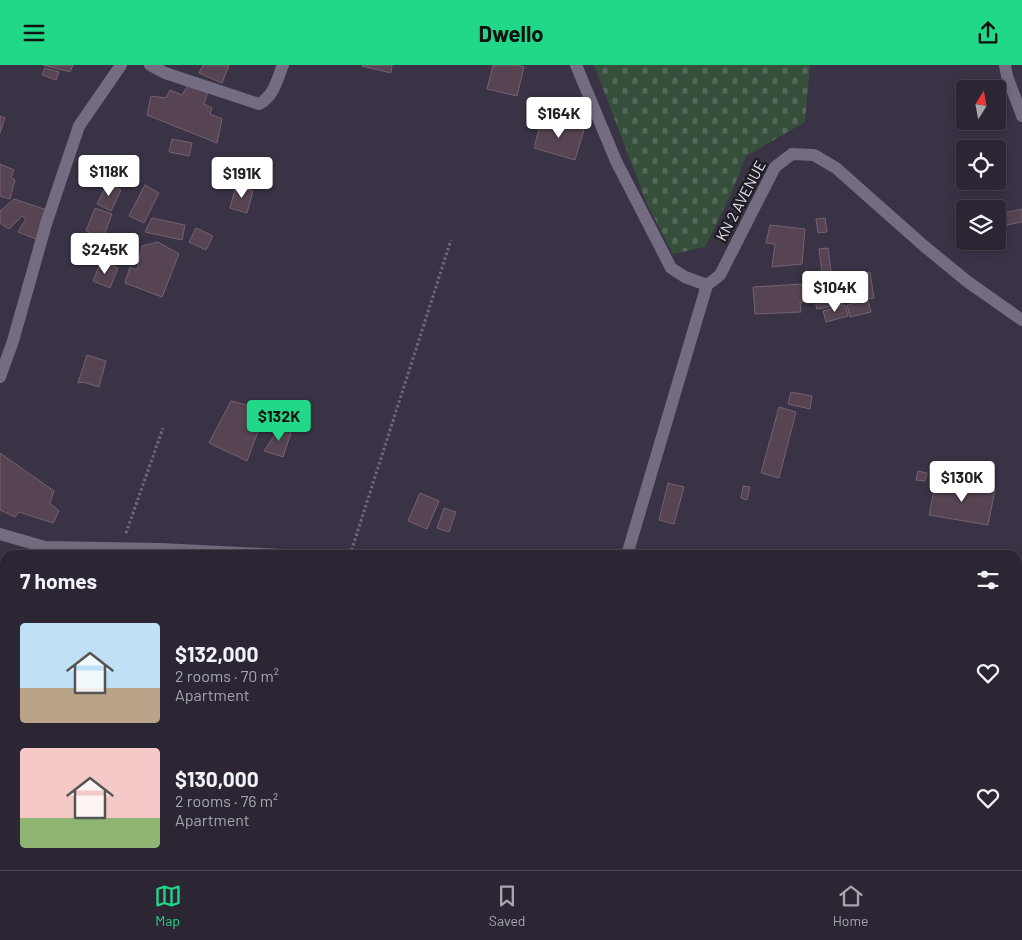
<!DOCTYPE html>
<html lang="en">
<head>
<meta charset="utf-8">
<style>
	:root { --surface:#2c2634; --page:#342e3c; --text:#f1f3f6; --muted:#a6a5ac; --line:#48434f; --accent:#20d887 }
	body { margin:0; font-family:Barlow,sans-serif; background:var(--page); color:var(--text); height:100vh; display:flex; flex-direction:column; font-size:19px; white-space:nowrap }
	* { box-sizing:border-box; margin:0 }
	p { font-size:16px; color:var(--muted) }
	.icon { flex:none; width:28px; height:28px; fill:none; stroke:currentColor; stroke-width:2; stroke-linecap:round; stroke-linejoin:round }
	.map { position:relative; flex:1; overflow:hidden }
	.side { position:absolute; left:0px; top:485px; width:1022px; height:320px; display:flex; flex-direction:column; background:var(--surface); border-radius:15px 15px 0 0; box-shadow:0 2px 12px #0003,0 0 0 1px var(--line) }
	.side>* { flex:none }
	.needle { width:32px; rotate:11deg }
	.fabs { position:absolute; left:956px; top:15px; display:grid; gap:10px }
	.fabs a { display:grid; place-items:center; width:50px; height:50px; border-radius:5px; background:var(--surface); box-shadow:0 2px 12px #0003,0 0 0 1px var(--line); font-size:25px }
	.price { position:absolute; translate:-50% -42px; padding:0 11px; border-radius:5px; background:#fff; color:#222; font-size:16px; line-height:32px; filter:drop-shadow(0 1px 2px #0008) }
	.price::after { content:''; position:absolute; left:50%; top:30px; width:15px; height:11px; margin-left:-8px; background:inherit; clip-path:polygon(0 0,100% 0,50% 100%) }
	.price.on { background:var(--accent); color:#111 }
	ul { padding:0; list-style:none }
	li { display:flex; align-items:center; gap:15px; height:125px; padding:0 20px }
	li span { display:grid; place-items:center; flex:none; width:140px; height:100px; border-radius:5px; color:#555 }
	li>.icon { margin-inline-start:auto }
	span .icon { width:60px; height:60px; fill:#fffc; stroke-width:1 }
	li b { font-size:21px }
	h2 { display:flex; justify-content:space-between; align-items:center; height:60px; padding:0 20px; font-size:21px }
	header { display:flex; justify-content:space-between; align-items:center; height:65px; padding:0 20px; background:var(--accent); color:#111; font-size:22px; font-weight:700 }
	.menu { display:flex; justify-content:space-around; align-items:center; height:70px; border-top:1px solid var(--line); background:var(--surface); font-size:14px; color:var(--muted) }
	.menu a { display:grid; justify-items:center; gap:2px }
	.menu .on { color:var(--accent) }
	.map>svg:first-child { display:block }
</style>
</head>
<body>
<header><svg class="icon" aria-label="menu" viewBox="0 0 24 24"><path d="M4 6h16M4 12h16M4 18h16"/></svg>Dwello<svg class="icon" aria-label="share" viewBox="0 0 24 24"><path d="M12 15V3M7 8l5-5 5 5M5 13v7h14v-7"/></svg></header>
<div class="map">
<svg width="1022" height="805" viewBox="0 0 1022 805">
	<defs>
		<pattern id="cemetery-stones" width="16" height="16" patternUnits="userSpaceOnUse" patternTransform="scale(1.25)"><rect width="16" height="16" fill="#354f3b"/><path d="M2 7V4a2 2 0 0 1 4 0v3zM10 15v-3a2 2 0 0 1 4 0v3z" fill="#526858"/></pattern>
	</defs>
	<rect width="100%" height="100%" fill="#3a3346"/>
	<polygon fill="url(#cemetery-stones)" points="594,0 810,0 805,57 746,91 731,129 705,182 673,189 647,139"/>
	<g fill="#574452" stroke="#75616f">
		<polygon points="43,0 73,0 70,7"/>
		<polygon points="203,0 229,0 222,18 199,8"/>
		<polygon points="363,0 392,0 391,8 362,1"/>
		<polygon points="493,0 516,0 524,2 517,31 487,24"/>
		<polygon points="45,3 59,7 56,15 42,10"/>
		<polygon points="188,20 208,26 204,39 212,43 210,49 222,54 217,78 147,50 151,31 166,33 170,25 182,30"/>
		<polygon points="0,51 5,53 0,68"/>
		<polygon points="542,53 584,65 575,95 534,83"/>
		<polygon points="172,74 192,78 189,91 169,87"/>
		<polygon points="0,99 14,105 11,112 15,115 10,134 0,131"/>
		<polygon points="108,118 121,125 111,146 97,139"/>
		<polygon points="145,120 159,128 144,158 129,151"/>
		<polygon points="236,121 253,126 247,148 230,143"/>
		<polygon points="14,134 50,146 41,176 18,167 26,154 22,151 9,164 0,158 0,146"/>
		<polygon points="95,143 112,149 103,173 86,166"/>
		<polygon points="1022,144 1022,157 1007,160 1004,148"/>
		<polygon points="152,153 185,160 182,175 145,167"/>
		<polygon points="825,153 827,167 818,168 816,154"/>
		<polygon points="770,160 805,164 802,199 772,202 775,179 766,178"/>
		<polygon points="196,163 213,171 206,185 189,177"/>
		<polygon points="158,177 179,189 162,232 125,218 130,202 137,205 142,181"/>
		<polygon points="828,183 831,206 822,207 819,184"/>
		<polygon points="101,196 118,203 110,223 93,216"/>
		<polygon points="870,207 874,233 845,237 844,228 832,230 829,213"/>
		<polygon points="825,213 832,241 817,244 810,217"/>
		<polygon points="802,219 803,237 800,237 801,247 755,249 753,222"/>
		<polygon points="840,230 843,239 834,241 832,232"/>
		<polygon points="868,235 871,247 850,252 847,240"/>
		<polygon points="845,240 848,251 826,257 823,246"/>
		<polygon points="87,290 106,296 99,322 83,317 78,318"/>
		<polygon points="791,327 812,331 810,344 788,339"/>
		<polygon points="231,336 266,345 247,396 209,378"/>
		<polygon points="779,342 796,347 779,413 761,408"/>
		<polygon points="282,359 291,368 283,392 264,386"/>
		<polygon points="0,388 54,426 50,438 59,446 53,458 19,447 15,452 0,445"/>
		<polygon points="918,406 927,408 925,416 916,415"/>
		<polygon points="936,415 995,425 988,460 929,450"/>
		<polygon points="668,418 684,422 674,459 659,455"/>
		<polygon points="743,421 750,422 747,435 741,433"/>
		<polygon points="420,428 439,436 427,464 408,456"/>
		<polygon points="444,443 456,447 449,467 437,463"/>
		<polygon points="1018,746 1022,748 1022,777 1018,776"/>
	</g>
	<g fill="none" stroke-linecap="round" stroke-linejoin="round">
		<g stroke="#6f697a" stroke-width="3" stroke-dasharray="2.5 2.5" stroke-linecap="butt">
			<polyline points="126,468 163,363"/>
			<polyline points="350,490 451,175"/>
			<polyline points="1018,588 1022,582"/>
			<polyline points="0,702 5,699"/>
			<polyline points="130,805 132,800"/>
		</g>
		<g stroke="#746c81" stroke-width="12">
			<path d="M150,0L165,8L259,39C274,31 277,15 283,0"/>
			<polyline points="1005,0 1007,11 1022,51"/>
			<polyline points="0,312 13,276 46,159 79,61 121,0"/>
			<polyline points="0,469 45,482 161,484 282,490"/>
			<polyline points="627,490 707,220"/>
			<polyline points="0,552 5,555"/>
			<polyline points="1018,648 1022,649"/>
			<polyline points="325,805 326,800"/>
			<polyline points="530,805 531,800"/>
			<polyline points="872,805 875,800"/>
		</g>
		<polyline stroke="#746c81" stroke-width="12" points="576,0 616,96 671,203 685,212 707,220 720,210 775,102 792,89 814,90 836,103 924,181 968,217 1022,255"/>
	</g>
	<g text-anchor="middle" stroke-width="5" stroke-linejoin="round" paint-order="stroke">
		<g font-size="15" fill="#e7e3ef" stroke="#201d25">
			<text transform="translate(741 136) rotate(-62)" y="5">KN 2 AVENUE</text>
		</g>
	</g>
</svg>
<div class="fabs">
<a><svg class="needle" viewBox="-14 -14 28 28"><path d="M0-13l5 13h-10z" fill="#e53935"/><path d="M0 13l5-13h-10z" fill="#a6a5ac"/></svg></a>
<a><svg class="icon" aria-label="locate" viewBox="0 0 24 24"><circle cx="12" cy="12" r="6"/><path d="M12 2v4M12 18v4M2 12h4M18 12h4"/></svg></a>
<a><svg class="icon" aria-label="layers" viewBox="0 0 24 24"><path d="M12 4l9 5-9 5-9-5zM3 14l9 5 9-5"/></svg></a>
</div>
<b class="price" style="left:559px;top:74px">$164K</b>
<b class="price" style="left:109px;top:132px">$118K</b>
<b class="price" style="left:242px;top:134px">$191K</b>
<b class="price" style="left:105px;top:210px">$245K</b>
<b class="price" style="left:835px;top:248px">$104K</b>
<b class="price on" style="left:279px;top:377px">$132K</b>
<b class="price" style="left:962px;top:438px">$130K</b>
<section class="side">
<h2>7 homes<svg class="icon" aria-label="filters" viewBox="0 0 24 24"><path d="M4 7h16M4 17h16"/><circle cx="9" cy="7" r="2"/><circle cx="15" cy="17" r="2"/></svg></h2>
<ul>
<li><span style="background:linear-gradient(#bfe0f5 65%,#b9a48a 0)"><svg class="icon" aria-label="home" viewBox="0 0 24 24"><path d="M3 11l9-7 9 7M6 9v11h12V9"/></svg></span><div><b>$132,000</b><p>2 rooms · 70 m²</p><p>Apartment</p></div><svg class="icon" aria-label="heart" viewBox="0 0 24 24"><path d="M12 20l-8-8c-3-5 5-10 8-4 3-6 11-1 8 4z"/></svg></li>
<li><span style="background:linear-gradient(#f6c9c9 70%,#8fb573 0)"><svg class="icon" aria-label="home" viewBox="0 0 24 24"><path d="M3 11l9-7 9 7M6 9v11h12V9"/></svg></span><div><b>$130,000</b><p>2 rooms · 76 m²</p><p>Apartment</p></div><svg class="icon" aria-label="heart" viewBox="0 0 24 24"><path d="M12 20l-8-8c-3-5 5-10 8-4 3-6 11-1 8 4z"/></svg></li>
</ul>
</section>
</div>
<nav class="menu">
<a class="on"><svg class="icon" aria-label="map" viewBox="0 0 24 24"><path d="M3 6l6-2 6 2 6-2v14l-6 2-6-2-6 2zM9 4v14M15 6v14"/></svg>Map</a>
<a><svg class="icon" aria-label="saved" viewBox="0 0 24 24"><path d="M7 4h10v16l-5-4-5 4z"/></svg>Saved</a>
<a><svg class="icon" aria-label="home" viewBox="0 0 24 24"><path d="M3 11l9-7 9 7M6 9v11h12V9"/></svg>Home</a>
</nav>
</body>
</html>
